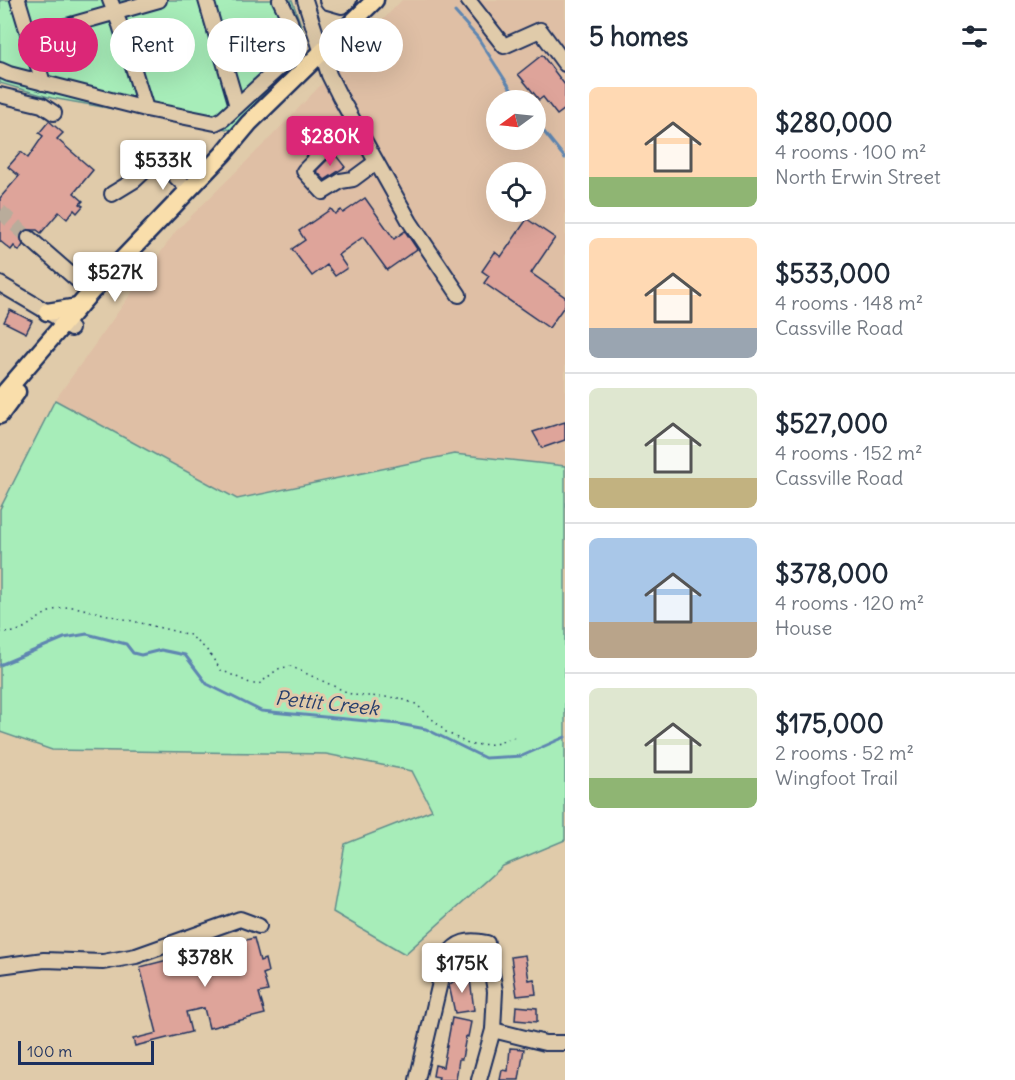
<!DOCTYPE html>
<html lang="en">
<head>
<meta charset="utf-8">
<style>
	:root { --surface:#fff; --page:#f2f2f3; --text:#1f2937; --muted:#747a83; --line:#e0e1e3; --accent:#db2777 }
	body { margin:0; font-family:Delius,sans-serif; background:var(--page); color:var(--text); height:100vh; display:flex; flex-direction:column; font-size:22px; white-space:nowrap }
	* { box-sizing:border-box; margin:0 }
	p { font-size:20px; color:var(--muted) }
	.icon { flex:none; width:33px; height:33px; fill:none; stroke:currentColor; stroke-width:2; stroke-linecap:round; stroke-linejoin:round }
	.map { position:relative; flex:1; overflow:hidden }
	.sheet { display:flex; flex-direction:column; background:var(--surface); width:450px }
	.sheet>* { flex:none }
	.hud { position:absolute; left:18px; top:18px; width:456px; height:54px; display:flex; gap:12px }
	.needle { width:39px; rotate:255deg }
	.tools { position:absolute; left:486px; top:90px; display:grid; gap:12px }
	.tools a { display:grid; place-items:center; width:60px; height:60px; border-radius:50%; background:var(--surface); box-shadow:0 6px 24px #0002; font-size:30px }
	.scale { position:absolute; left:18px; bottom:15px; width:136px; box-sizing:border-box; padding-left:6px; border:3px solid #1b2f5e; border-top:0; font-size:16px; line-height:21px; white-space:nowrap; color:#1b2f5e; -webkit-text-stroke:4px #e0cbaa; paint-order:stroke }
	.price { position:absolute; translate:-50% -51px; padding:0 14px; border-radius:6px; background:#fff; color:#222; font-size:20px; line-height:39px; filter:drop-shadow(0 2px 3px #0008) }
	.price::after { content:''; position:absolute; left:50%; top:36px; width:18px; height:14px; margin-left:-9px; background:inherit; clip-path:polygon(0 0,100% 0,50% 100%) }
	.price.selected { background:var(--accent); color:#fff }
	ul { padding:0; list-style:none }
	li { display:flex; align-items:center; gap:18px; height:150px; padding:0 24px }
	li+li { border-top:2px solid var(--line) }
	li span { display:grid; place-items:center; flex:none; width:168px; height:120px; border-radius:9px; color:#555 }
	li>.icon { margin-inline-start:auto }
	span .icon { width:72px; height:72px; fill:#fffc; stroke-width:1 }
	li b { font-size:26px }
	h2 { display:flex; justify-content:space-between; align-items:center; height:72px; padding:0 24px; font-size:26px }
	.tag { padding:0 21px; border-radius:27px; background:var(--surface); box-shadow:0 6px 24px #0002; font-size:21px; line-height:54px }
	.tag.selected { background:var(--accent); color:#fff }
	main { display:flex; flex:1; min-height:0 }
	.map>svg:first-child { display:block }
</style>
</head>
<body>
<main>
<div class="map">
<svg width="565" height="1080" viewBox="0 0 565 1080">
	<rect width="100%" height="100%" fill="#e0cbaa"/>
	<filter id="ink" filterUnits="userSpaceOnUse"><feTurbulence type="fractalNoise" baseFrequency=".0167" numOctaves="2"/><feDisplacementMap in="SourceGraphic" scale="12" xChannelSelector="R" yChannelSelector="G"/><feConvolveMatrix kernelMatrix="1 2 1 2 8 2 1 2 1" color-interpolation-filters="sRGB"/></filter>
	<g filter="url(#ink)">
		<path fill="#dfbfa5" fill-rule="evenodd" d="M402,0H565V466L454,454L237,499L55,400L176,231L271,137ZM496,100H536V140H496ZM496,172H536V212H496Z"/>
		<g fill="#a7edb9" stroke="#618e8c" stroke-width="1.5">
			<polygon points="0,0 292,0 306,39 303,60 232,130 52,98 0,83"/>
			<polygon points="55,400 237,499 454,454 565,466 565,840 503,866 405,954 333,912 345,844 432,810 412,771 326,754 52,750 0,732 0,509"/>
		</g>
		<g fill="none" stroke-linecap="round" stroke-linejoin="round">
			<g stroke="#5e86b1" stroke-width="3">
				<polyline points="455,12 478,38 518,100"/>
				<polyline points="536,122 565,158"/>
				<polyline points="0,665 64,638 87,634 126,644 133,653 141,655 161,650 185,655 207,684 261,711 399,724 426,729 485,758 522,756 565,737"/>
			</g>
		</g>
		<g fill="#dea49a" stroke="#1b2f5e" stroke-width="1.5">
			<polygon points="542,55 565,85 565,109 557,115 543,97 539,100 536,96 518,74"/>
			<polygon points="49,121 63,133 57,139 93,170 74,193 83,201 80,204 83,206 77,213 74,210 67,219 59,212 41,233 37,230 26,230 20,237 23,245 19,251 14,246 11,250 0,241 0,198 19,176 8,167 21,152 28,158 43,136 39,133"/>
			<polygon points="334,153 345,167 325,180 316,171"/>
			<polygon points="365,198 394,239 405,231 417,249 387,270 363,237 338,255 347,268 335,276 327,265 312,276 292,249 305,240 299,231 331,209 335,214 341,210 343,213"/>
			<polygon points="527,219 555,238 531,273 565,297 565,305 549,328 484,283 489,276 482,271 495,252 501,257"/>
			<polygon points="10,310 32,321 26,333 4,322"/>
			<polygon points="565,422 565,440 542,448 533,432"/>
			<polygon points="254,938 260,961 265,959 268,972 263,974 268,991 259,993 265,1014 209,1028 204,1008 186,1012 191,1032 135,1046 133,1039 157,1033 140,967"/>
			<polygon points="525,955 529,980 534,979 536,994 517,996 511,957"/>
			<polygon points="464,974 464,980 470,979 474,1010 455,1013 449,985 453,982 452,976"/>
			<polygon points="516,1006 537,1008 537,1022 515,1020"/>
			<polygon points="452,1018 471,1022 468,1037 466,1036 462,1059 459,1059 456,1080 438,1080 439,1077 433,1076 435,1065 443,1067"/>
			<polygon points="510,1048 524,1049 519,1080 500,1080 502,1070 508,1071"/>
		</g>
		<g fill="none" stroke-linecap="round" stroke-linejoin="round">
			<polyline stroke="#b9ac9b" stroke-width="14" stroke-dasharray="14 7" stroke-linecap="butt" points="0,211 29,238"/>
			<g stroke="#1b2f5e" stroke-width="18">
				<g id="minor">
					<polyline points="18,0 43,83"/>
					<polyline points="110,0 120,25 146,109"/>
					<polyline points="206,0 237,106"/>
					<polyline points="305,0 329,75 340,97 410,222 459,295"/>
					<polyline points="327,0 328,2 342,6 349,0"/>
					<polyline points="468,0 504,46 540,30 565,64"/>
					<polyline points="28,37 159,0"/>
					<polyline points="0,70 9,74 146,109 215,123 223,119 283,64 295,42 290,21 280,0"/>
					<polyline points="0,95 42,105 54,113"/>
					<polyline points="353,121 304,171 323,192 341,181 353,179 376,162"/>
					<polyline points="112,194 135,180 153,163 170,171 188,189"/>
					<polyline points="29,238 91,292"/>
					<polyline points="0,284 56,317 71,329"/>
					<polyline points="0,966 44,960 103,962 136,956 240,919 259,926"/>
					<polyline points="493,1030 545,1043 565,1043"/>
					<path d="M417,1080L446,957C457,941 468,939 487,943L495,991L493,1030L479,1080"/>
				</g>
			</g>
			<g stroke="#1b2f5e" stroke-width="21">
				<g id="major">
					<polyline points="47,312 78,307"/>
					<polyline points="0,398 91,292 223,154 249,123 375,0"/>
					<polyline points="0,415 17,392"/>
				</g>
			</g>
			<path stroke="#1b2f5e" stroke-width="1.5" stroke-dasharray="1.5 4.5" stroke-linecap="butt" d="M0,632C29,638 38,605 75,607L190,635L206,649L221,670L252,684H259L278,669L290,666L353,695L399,698L416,704L446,732L470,745L495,744L518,736"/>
			<use href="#minor" stroke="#e0cbaa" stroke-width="14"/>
			<use href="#major" stroke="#f9deab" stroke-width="16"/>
		</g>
	</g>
	<g text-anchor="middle" stroke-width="6" stroke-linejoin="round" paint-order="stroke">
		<g font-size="20" font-style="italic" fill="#263e6c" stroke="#e0cbaa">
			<text transform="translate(327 703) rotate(6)" y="7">Pettit Creek</text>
		</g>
	</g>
</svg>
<div class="tools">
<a><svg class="needle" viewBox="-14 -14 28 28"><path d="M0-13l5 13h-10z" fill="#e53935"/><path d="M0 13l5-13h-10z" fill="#747a83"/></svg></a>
<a><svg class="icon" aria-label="locate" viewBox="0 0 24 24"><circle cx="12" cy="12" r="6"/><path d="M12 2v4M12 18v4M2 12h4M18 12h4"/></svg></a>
</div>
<div class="scale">100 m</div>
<b class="price selected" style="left:330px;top:167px">$280K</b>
<b class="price" style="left:163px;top:191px">$533K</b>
<b class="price" style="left:115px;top:303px">$527K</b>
<b class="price" style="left:205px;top:988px">$378K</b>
<b class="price" style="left:462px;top:994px">$175K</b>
<div class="hud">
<a class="tag selected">Buy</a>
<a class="tag">Rent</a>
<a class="tag">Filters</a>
<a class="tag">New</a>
</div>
</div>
<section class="sheet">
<h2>5 homes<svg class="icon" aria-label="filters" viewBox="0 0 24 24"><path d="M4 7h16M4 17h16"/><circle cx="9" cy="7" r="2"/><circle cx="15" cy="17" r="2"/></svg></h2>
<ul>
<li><span style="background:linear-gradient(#ffd9b3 75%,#8fb573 0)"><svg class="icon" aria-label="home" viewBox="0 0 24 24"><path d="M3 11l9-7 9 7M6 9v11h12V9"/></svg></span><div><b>$280,000</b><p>4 rooms · 100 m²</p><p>North Erwin Street</p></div></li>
<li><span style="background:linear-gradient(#ffd9b3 75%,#9aa5b1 0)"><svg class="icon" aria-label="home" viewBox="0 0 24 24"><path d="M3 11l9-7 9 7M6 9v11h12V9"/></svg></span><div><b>$533,000</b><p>4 rooms · 148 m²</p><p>Cassville Road</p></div></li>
<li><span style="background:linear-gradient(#dfe7d0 75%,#c2b280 0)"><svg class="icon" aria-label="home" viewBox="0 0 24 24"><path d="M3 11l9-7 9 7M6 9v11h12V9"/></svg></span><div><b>$527,000</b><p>4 rooms · 152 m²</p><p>Cassville Road</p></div></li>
<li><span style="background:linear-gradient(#a9c7e8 70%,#b9a48a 0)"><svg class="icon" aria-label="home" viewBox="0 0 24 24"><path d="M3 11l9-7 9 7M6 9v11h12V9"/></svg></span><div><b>$378,000</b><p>4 rooms · 120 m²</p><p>House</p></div></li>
<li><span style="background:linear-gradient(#dfe7d0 75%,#8fb573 0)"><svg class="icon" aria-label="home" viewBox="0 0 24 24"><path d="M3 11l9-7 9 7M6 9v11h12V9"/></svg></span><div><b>$175,000</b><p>2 rooms · 52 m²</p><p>Wingfoot Trail</p></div></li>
</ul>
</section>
</main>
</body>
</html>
